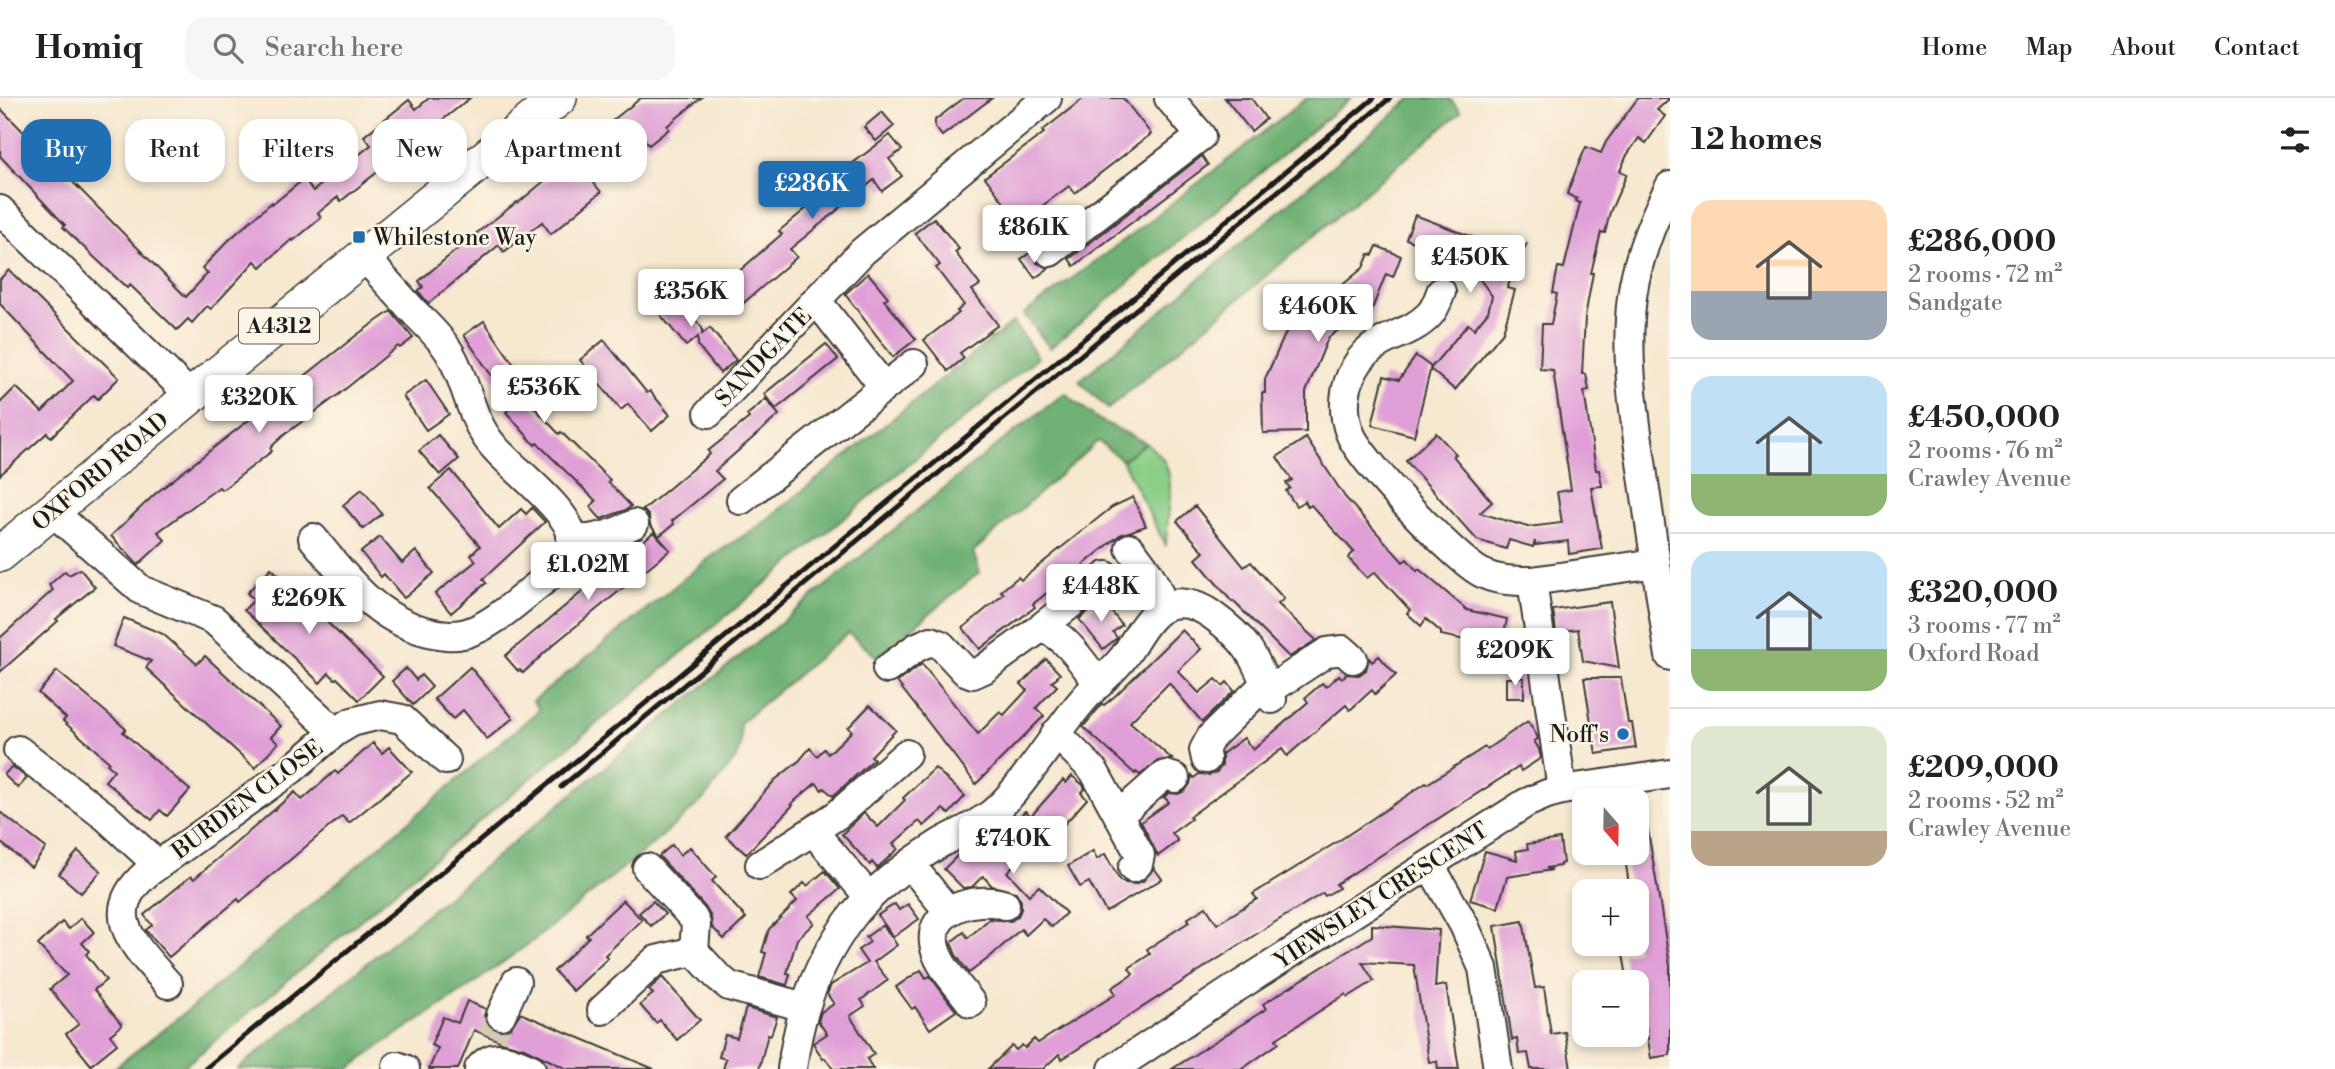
<!DOCTYPE html>
<html lang="en">
<head>
<meta charset="utf-8">
<style>
	:root { --surface:#fff; --page:#f6f6f6; --text:#222; --muted:#767676; --line:#e0e0e0; --accent:#1f6fb2 }
	body { margin:0; font-family:"Libre Bodoni",serif; background:var(--page); color:var(--text); height:100vh; display:flex; flex-direction:column; font-size:26px; white-space:nowrap }
	* { box-sizing:border-box; margin:0 }
	p { font-size:23px; color:var(--muted) }
	.icon { flex:none; width:38px; height:38px; fill:none; stroke:currentColor; stroke-width:2; stroke-linecap:round; stroke-linejoin:round }
	.map { position:relative; flex:1; overflow:hidden }
	.details { display:flex; flex-direction:column; background:var(--surface); width:665px }
	.details>* { flex:none }
	.hud { position:absolute; left:21px; top:21px; width:665px; height:63px; display:flex; gap:14px }
	.needle { width:46px; rotate:160deg }
	.buttons { position:absolute; left:1572px; top:690px; display:grid; gap:14px }
	.buttons a { display:grid; place-items:center; width:77px; height:77px; border-radius:14px; background:var(--surface); box-shadow:0 4px 10px #0003; font-size:35px }
	.price { position:absolute; translate:-50% -60px; padding:0 16px; border-radius:7px; background:#fff; color:#222; font-size:23px; line-height:46px; filter:drop-shadow(0 2px 4px #0008) }
	.price::after { content:''; position:absolute; left:50%; top:42px; width:21px; height:16px; margin-left:-10px; background:inherit; clip-path:polygon(0 0,100% 0,50% 100%) }
	.price.on { background:var(--accent); color:#fff }
	ul { padding:0; list-style:none }
	li { display:flex; align-items:center; gap:21px; height:175px; padding:0 21px }
	li+li { border-top:2px solid var(--line) }
	li span { display:grid; place-items:center; flex:none; width:196px; height:140px; border-radius:21px; color:#555 }
	li>.icon { margin-inline-start:auto }
	span .icon { width:84px; height:84px; fill:#fffc; stroke-width:1 }
	li b { font-size:30px }
	h2 { display:flex; justify-content:space-between; align-items:center; height:84px; padding:0 21px; font-size:30px }
	.chip { padding:0 24px; border-radius:21px; background:var(--surface); box-shadow:0 4px 10px #0003; font-size:24px; line-height:63px }
	.chip.on { background:var(--accent); color:#fff }
	header { display:flex; align-items:center; gap:42px; box-sizing:border-box; height:98px; padding:0 35px; background:var(--surface); border-bottom:2px solid var(--line) }
	header strong { font-size:33px }
	nav { display:flex; gap:38px; margin-inline-start:auto; font-size:24px }
	.search { width:490px; height:63px; background:var(--page); display:flex; align-items:center; gap:18px; box-sizing:border-box; padding:0 24px; border-radius:21px; color:var(--muted); font-size:26px }
	main { display:flex; flex:1; min-height:0 }
	.map>svg:first-child { display:block }
</style>
</head>
<body>
<header>
<strong>Homiq</strong>
<div class="search"><svg class="icon" aria-label="search" viewBox="0 0 24 24"><circle cx="10" cy="10" r="6"/><path d="M15 15l6 6"/></svg>Search here</div>
<nav><a>Home</a><a>Map</a><a>About</a><a>Contact</a></nav>
</header>
<main>
<div class="map">
<svg width="1670" height="971" viewBox="0 0 1670 971">
	<rect width="100%" height="100%" fill="#fcf5e5"/>
	<filter id="ink" filterUnits="userSpaceOnUse"><feTurbulence type="fractalNoise" baseFrequency=".0143" numOctaves="2"/><feDisplacementMap in="SourceGraphic" scale="14" xChannelSelector="R" yChannelSelector="G"/><feConvolveMatrix kernelMatrix="1 2 1 2 8 2 1 2 1" color-interpolation-filters="sRGB"/></filter>
	<filter id="wash" filterUnits="userSpaceOnUse"><feTurbulence type="fractalNoise" baseFrequency=".00686" numOctaves="4" result="noise"/><feDisplacementMap in="SourceGraphic" scale="28" xChannelSelector="R" yChannelSelector="G"/><feGaussianBlur stdDeviation="1.57" result="paint"/><feColorMatrix in="noise" values="0 0 0 0 0 0 0 0 0 0 0 0 0 0 0 0 0 1.4 0 .05"/><feComposite in="paint" operator="in"/></filter>
	<g filter="url(#wash)">
		<rect width="100%" height="100%" fill="#f7e8d0"/>
		<path fill="#8ace87" stroke="#537552" stroke-width="2" d="M1146,345C1152,350 1161,357 1165,365C1176,389 1166,421 1166,448L1122,362Z"/>
		<g fill="#6fb174" stroke="#466648" stroke-width="2">
			<polygon points="1307,0 1351,0 1050,250 1024,216 1135,134"/>
			<polygon points="1412,0 1449,0 1461,14 1108,311 1079,283"/>
			<polygon points="1013,224 1038,259 181,971 113,971 187,913 539,612 533,603 712,458 760,427"/>
			<polygon points="1065,295 1099,322 1146,345 1122,362 1098,343 973,454 980,474 877,559 848,535 740,625 741,645 737,659 705,700 660,740 534,842 466,891 384,945 349,971 238,971 987,355"/>
		</g>
		<g id="blocks">
			<g fill="#e0a0d7">
				<polygon points="429,0 470,0 341,103 338,99 318,115 321,120 293,143 292,141 261,169 255,163 211,211 207,208 192,225 188,221 177,232 130,187 127,190 75,141 63,129 65,127 0,58 0,10 186,199 208,175 202,170 229,142 272,104 273,106 304,81 313,93 371,47 364,38 409,2 416,11"/>
				<polygon points="641,0 701,0 667,28 669,31 649,47 644,41 625,56 622,52 589,79 601,94 551,136 542,124 504,154 499,147 429,205 427,204 418,193 423,189 419,183 478,134 517,104 518,105 615,24 613,22"/>
				<polygon points="964,0 992,0 942,38 935,29 935,22"/>
				<polygon points="1084,0 1123,0 1151,36 1075,95 1069,88 1019,125 985,79 1044,35 1042,33"/>
				<polygon points="1225,0 1251,0 1266,21 1251,33"/>
				<polygon points="1638,0 1670,0 1657,12 1665,18 1646,45 1639,40 1627,57 1620,73 1627,76 1610,114 1605,135 1601,134 1591,175 1593,175 1585,219 1582,276 1586,276 1589,292 1584,293 1596,372 1599,372 1602,388 1591,389 1602,451 1569,456 1568,443 1535,447 1535,443 1533,449 1509,442 1506,451 1477,442 1406,363 1436,335 1456,356 1453,358 1492,404 1480,415 1528,429 1562,425 1557,394 1571,392 1553,272 1540,271 1542,226 1551,226 1557,196 1553,195 1558,169 1564,170 1580,105 1576,103 1577,101 1567,96 1578,67 1586,49 1601,55 1606,44"/>
				<polygon points="882,14 894,28 876,43 864,29"/>
				<polygon points="890,37 902,52 889,61 902,78 882,93 874,82 790,151 797,159 733,214 716,193 782,136 779,133 832,89 828,84"/>
				<polygon points="1202,58 1208,67 1074,168 1069,161"/>
				<polygon points="1415,117 1488,145 1501,164 1526,147 1507,190 1515,192 1503,234 1455,292 1430,271 1468,226 1474,231 1488,214 1492,198 1468,165 1406,141"/>
				<polygon points="934,120 959,151 955,154 980,187 972,192 998,227 960,255 964,260 948,273 924,242 959,215 957,213 964,207 936,170 940,167 915,135"/>
				<polygon points="1377,148 1401,158 1393,179 1386,176 1370,216 1366,211 1328,240 1306,294 1306,334 1263,335 1262,295 1265,295 1265,281 1292,221 1301,225 1325,206 1322,204 1363,170 1369,156 1373,157"/>
				<polygon points="1034,152 1037,165 1049,170 1035,180 1021,161"/>
				<polygon points="9,172 119,280 98,301 94,297 51,339 47,335 0,377 0,305 16,289 42,314 73,283 0,206 0,181"/>
				<polygon points="868,175 888,199 884,202 916,241 893,259 845,196"/>
				<polygon points="668,187 702,230 702,236 710,230 736,262 720,275 698,248 698,239 686,248 649,203"/>
				<polygon points="391,213 413,240 400,250 398,248 338,297 284,337 270,350 272,353 222,392 219,389 158,434 165,442 138,467 111,438 155,396 358,236"/>
				<polygon points="484,223 528,287 519,293 559,336 561,334 610,382 608,384 631,408 628,411 601,421 590,409 596,403 537,345 535,347 506,314 512,308 464,237"/>
				<polygon points="604,242 647,295 650,293 670,317 652,333 628,306 621,312 580,262"/>
				<polygon points="826,246 838,261 776,311 764,296"/>
				<polygon points="1416,258 1431,269 1414,338 1372,327 1384,278 1399,282"/>
				<polygon points="426,282 449,316 426,332 403,298"/>
				<polygon points="766,301 779,317 715,373 723,381 672,423 674,426 659,438 650,427 649,418 643,412 710,356 708,353 749,320 747,317"/>
				<polygon points="438,337 459,361 440,377 419,353"/>
				<polygon points="1306,340 1345,399 1403,464 1407,461 1417,473 1419,471 1467,512 1507,521 1502,546 1499,546 1499,549 1441,537 1441,534 1426,521 1421,528 1407,515 1410,512 1375,474 1367,480 1348,460 1354,454 1311,407 1308,409 1305,403 1296,408 1286,393 1290,390 1286,385 1292,382 1277,359"/>
				<polygon points="451,372 499,431 521,411 526,416 532,410 545,424 483,481 486,485 451,515 435,496 476,463 471,457 480,448 430,390"/>
				<polygon points="362,391 382,416 363,431 343,407"/>
				<polygon points="1133,399 1146,428 1120,437 1083,467 1087,472 1071,484 1067,479 1033,506 1035,509 980,551 963,530 1004,496 1001,493 1018,479 1021,482 1112,409"/>
				<polygon points="1195,408 1244,469 1251,464 1284,501 1278,506 1316,542 1289,559 1233,503 1232,504 1196,461 1204,454 1177,423"/>
				<polygon points="654,434 670,452 554,546 523,575 520,572 518,573 505,558"/>
				<polygon points="380,439 402,465 416,453 434,475 404,500 384,476 381,479 361,454"/>
				<polygon points="271,470 383,578 359,602 337,580 335,581 329,575 320,585 244,512 254,502 247,495"/>
				<polygon points="80,471 95,489 56,521 58,523 0,574 0,540 53,492 49,487 65,473 69,477"/>
				<polygon points="1102,502 1122,527 1113,534 1117,540 1103,551 1079,521"/>
				<polygon points="1610,504 1619,570 1583,563 1578,531 1556,534 1553,512"/>
				<polygon points="124,520 163,536 197,566 205,558 281,628 271,639 278,645 255,670 146,570 151,563 113,548"/>
				<polygon points="1182,532 1201,551 1178,573 1199,595 1216,581 1223,588 1227,584 1234,593 1202,624 1169,585 1130,624 1172,661 1158,663 1140,677 1136,674 1135,676 1083,629 1102,606 1104,607 1115,598"/>
				<polygon points="1379,558 1396,577 1375,596 1372,592 1350,612 1346,607 1287,658 1282,651 1189,719 1191,721 1172,735 1178,743 1158,758 1141,724 1169,704 1164,699 1169,695 1178,696 1185,693 1190,686 1192,677 1194,680 1199,676 1209,677 1217,674 1222,667 1222,656 1244,640 1253,652 1308,604 1305,600 1322,585 1326,589 1339,577 1342,580 1347,576 1359,577 1366,572 1369,560 1372,564"/>
				<polygon points="1046,561 1060,576 1052,584 1057,588 1036,610 1044,618 976,686 897,584 922,566 978,636 1000,614 1004,617 1027,592 1021,586"/>
				<polygon points="470,569 513,620 487,641 463,612 453,621 434,601"/>
				<polygon points="406,570 416,582 421,577 432,589 413,607 392,583"/>
				<polygon points="57,573 126,631 123,634 143,652 190,692 167,718 160,712 152,722 105,683 114,672 107,666 109,664 63,623 66,620 38,595"/>
				<rect x="1506" y="580" width="18" height="20"/>
				<polygon points="1584,580 1621,580 1628,625 1632,625 1636,650 1596,656"/>
				<polygon points="870,607 896,632 871,658 874,661 851,682 833,698 824,690 822,692 816,685 791,706 793,707 746,756 726,738 775,682 799,663 810,650 817,658 824,651 828,656 852,633 848,630"/>
				<polygon points="1528,623 1537,638 1538,641 1534,643 1539,651 1541,660 1521,673 1519,669 1336,786 1339,790 1325,798 1323,795 1272,826 1062,961 1059,956 1043,971 988,971 1012,948 1016,952 1022,947 1025,950 1034,941 1038,945 1116,896 1112,890 1133,876 1129,870 1150,856 1147,851 1189,824 1187,821 1206,809 1217,826 1257,801 1253,796 1337,744 1426,685 1427,686 1485,649 1487,651"/>
				<polygon points="373,645 382,655 389,649 412,674 349,725 342,718 240,804 238,801 169,859 148,835 146,832 152,827 144,817 191,778 194,781 295,694 302,702 335,673 338,676"/>
				<polygon points="12,668 27,680 18,690 4,677"/>
				<polygon points="935,670 965,698 949,716 943,711 924,728 919,723 893,746 898,751 877,770 872,764 870,767 842,736 864,715 878,729 905,702 903,700"/>
				<polygon points="1072,678 1083,687 1085,691 1081,695 1087,701 1061,730 1054,724 1007,774 1029,797 1039,788 1066,815 1052,829 1043,821 1026,837 1021,831 990,859 969,875 956,857 951,844 964,834 968,840 989,821 1011,823 1018,818 1021,811 1021,803 1016,794 992,788 983,778 972,789 963,790 944,771 961,754 967,760 975,753 982,760 1025,713 1031,718 1063,682 1066,685"/>
				<polygon points="0,714 46,750 31,769 0,744"/>
				<polygon points="1636,720 1646,720 1670,868 1670,957 1651,960 1646,929 1636,931 1636,878 1627,879 1623,856 1636,853 1636,793 1630,793 1624,754 1636,754"/>
				<polygon points="1560,741 1563,765 1560,766 1560,768 1546,770 1552,772 1507,779 1498,810 1470,802 1485,753 1517,762 1516,753 1528,751 1527,746"/>
				<polygon points="672,747 680,757 690,749 716,779 712,783 746,820 724,841 712,829 711,819 705,809 659,758"/>
				<polygon points="78,753 101,773 81,795 59,776"/>
				<polygon points="1093,753 1097,761 1105,756 1120,783 1126,785 1135,786 1143,783 1154,770 1162,781 1106,814 1089,784 1080,789 1068,768"/>
				<polygon points="825,773 840,791 808,818 814,825 797,841 787,875 790,876 787,887 759,879 766,855 762,854 769,831 797,803 791,797 804,785 807,788"/>
				<polygon points="623,802 642,822 605,857 608,860 573,893 554,873 589,839 586,837"/>
				<polygon points="653,803 665,816 651,828 639,815"/>
				<polygon points="895,806 899,812 908,806 919,821 893,839 878,817"/>
				<polygon points="81,820 94,834 82,845 89,853 86,856 106,882 94,892 122,927 110,937 117,946 91,967 66,936 79,926 50,891 67,877 38,847 62,824 69,831"/>
				<polygon points="1523,823 1535,890 1544,889 1551,936 1565,934 1571,971 1531,971 1528,955 1519,956 1517,941 1512,942 1495,828"/>
				<polygon points="883,827 897,847 874,864 888,882 861,902 865,908 850,918 874,956 867,961 873,971 833,971 825,960 823,961 813,945 827,936 818,923 821,914 834,906 827,896 831,887 867,865 858,852 870,844 866,839"/>
				<polygon points="1372,827 1439,832 1435,889 1446,887 1459,971 1438,971 1437,963 1429,964 1414,867 1362,864 1374,883 1348,899 1346,896 1276,941 1279,945 1242,971 1172,971 1266,911 1263,906 1372,838"/>
				<polygon points="921,872 926,880 930,878 956,913 930,931 915,909 912,911 896,889"/>
				<polygon points="662,879 700,922 677,942 660,922 656,925 640,907 653,896 649,892"/>
				<polygon points="467,903 486,911 484,918 487,926 495,932 503,933 510,931 520,915 654,971 567,971 524,950 502,944 474,932 458,971 429,971 438,950 431,947 443,919 458,925"/>
				<polygon points="746,910 777,919 771,937 768,936 759,971 723,971 726,961 719,959 725,937 737,940"/>
			</g>
		</g>
	</g>
	<g filter="url(#ink)">
		<use href="#blocks" fill-opacity="0" stroke="#3d3b37" stroke-width="2"/>
		<g fill="none" stroke-linecap="round" stroke-linejoin="round">
			<polyline stroke="#d6c9b5" stroke-width="28" stroke-dasharray="28 14" stroke-linecap="butt" points="492,939 501,917"/>
			<g stroke="#3d3b37" stroke-width="32">
				<g id="minor">
					<path d="M1670,88C1652,123 1637,160 1632,199C1625,254 1633,308 1641,363C1650,428 1660,493 1670,558"/>
					<polyline points="0,112 191,298"/>
					<polyline points="1050,154 1201,38 1169,0"/>
					<path d="M1441,194C1438,202 1435,211 1429,217C1404,243 1370,234 1351,278C1343,296 1343,317 1350,335C1359,361 1454,460 1480,474C1495,483 1515,483 1532,483L1656,465"/>
					<polyline points="817,203 884,289"/>
					<polyline points="709,315 862,154 1047,0"/>
					<polyline points="741,402 914,266"/>
					<polyline points="52,413 141,492 214,522 335,634"/>
					<path d="M313,440C345,479 375,520 425,533C440,537 453,539 467,535C492,527 513,507 533,491C550,477 574,462 571,437C569,413 512,370 495,350C470,323 468,286 450,255C441,240 427,227 415,215C398,196 381,178 365,159"/>
					<path d="M571,441C595,443 614,436 634,426"/>
					<path d="M1130,450C1145,469 1158,486 1163,510"/>
					<polyline points="1532,483 1562,692"/>
					<polyline points="1039,531 1106,478"/>
					<path d="M887,571L917,549L931,543L941,547L965,573L973,576L984,571L1039,531C1063,531 1084,568 1099,586"/>
					<polyline points="1268,593 1327,554 1343,552 1353,561"/>
					<polyline points="1056,635 1094,673 1140,757 1138,766 1133,770"/>
					<polyline points="18,652 106,719 158,767"/>
					<polyline points="1206,661 1204,652 1211,639 1265,586"/>
					<polyline points="1119,717 1161,680 1166,677 1175,680"/>
					<polyline points="813,733 869,799"/>
					<polyline points="910,766 948,813"/>
					<polyline points="760,767 837,717 906,656"/>
					<polyline points="1430,767 1464,827 1483,870 1498,971"/>
					<polyline points="647,770 693,820 696,826 694,853"/>
					<polyline points="694,853 716,877 729,888 804,909"/>
					<path d="M168,886C137,850 98,817 147,775L292,671L335,634L352,624L380,617L402,621L446,662"/>
					<path d="M971,905C959,888 940,870 935,850C925,811 977,797 1005,807"/>
					<polyline points="602,912 656,862 694,853"/>
					<polyline points="501,917 516,884"/>
					<polyline points="397,968 405,971"/>
					<path d="M479,971C494,951 512,963 531,971"/>
					<path d="M792,971C799,913 818,862 854,816C877,788 909,765 939,746C956,736 974,729 990,717C1004,706 1018,689 1029,674C1048,650 1063,625 1083,602C1096,587 1111,575 1123,560C1136,543 1149,511 1172,506C1186,503 1201,509 1212,517C1250,544 1254,559 1272,601"/>
					<polyline points="1113,971 1231,893 1526,705 1547,696 1562,692 1670,676"/>
				</g>
			</g>
			<g stroke="#3d3b37" stroke-width="38">
				<polyline id="major" points="0,456 191,298 559,0"/>
			</g>
			<use href="#minor" stroke="#fff" stroke-width="28"/>
			<use href="#major" stroke="#fff" stroke-width="35"/>
			<g stroke="#1c1c1c" stroke-width="5">
				<polyline points="561,689 1390,0"/>
				<polyline points="205,971 1374,0"/>
			</g>
		</g>
	</g>
	<g fill="#1f6fb2" stroke="#fcf5e5" stroke-width="2.5">
		<rect x="352" y="132" width="14" height="14" rx="3.5"/>
		<circle cx="1623" cy="636" r="7"/>
	</g>
	<g text-anchor="middle" stroke-width="5" stroke-linejoin="round" paint-order="stroke">
		<rect fill="#fcf5e5" stroke="#5f5d58" stroke-width="2" x="239" y="210.5" width="80" height="35" rx="5"/>
		<g font-size="21" font-weight="bold" fill="#1c1c1c">
			<text x="279" y="235">A4312</text>
		</g>
		<g font-size="23" fill="#1c1c1c" stroke="#fcf5e5" text-anchor="start">
			<text x="373" y="147">Whilestone Way</text>
			<text x="1609" y="644" text-anchor="end">Noff's</text>
		</g>
		<g font-size="23" fill="#1c1c1c" stroke="#fcf5e5">
			<text transform="translate(763 259) rotate(-46)" y="8">SANDGATE</text>
			<text transform="translate(100 373) rotate(-40)" y="8">OXFORD ROAD</text>
			<text transform="translate(247 701) rotate(-37)" y="8">BURDEN CLOSE</text>
			<text transform="translate(1381 797) rotate(-33)" y="8">YIEWSLEY CRESCENT</text>
		</g>
	</g>
</svg>
<div class="buttons">
<a><svg class="needle" viewBox="-14 -14 28 28"><path d="M0-13l5 13h-10z" fill="#e53935"/><path d="M0 13l5-13h-10z" fill="#767676"/></svg></a>
<a>+</a>
<a>−</a>
</div>
<b class="price on" style="left:812px;top:123px">£286K</b>
<b class="price" style="left:1034px;top:167px">£861K</b>
<b class="price" style="left:1470px;top:197px">£450K</b>
<b class="price" style="left:691px;top:231px">£356K</b>
<b class="price" style="left:1318px;top:246px">£460K</b>
<b class="price" style="left:544px;top:327px">£536K</b>
<b class="price" style="left:259px;top:337px">£320K</b>
<b class="price" style="left:588px;top:504px">£1.02M</b>
<b class="price" style="left:1101px;top:526px">£448K</b>
<b class="price" style="left:309px;top:538px">£269K</b>
<b class="price" style="left:1515px;top:590px">£209K</b>
<b class="price" style="left:1013px;top:778px">£740K</b>
<div class="hud">
<a class="chip on">Buy</a>
<a class="chip">Rent</a>
<a class="chip">Filters</a>
<a class="chip">New</a>
<a class="chip">Apartment</a>
</div>
</div>
<section class="details">
<h2>12 homes<svg class="icon" aria-label="filters" viewBox="0 0 24 24"><path d="M4 7h16M4 17h16"/><circle cx="9" cy="7" r="2"/><circle cx="15" cy="17" r="2"/></svg></h2>
<ul>
<li><span style="background:linear-gradient(#ffd9b3 65%,#9aa5b1 0)"><svg class="icon" aria-label="home" viewBox="0 0 24 24"><path d="M3 11l9-7 9 7M6 9v11h12V9"/></svg></span><div><b>£286,000</b><p>2 rooms · 72 m²</p><p>Sandgate</p></div></li>
<li><span style="background:linear-gradient(#bfe0f5 70%,#8fb573 0)"><svg class="icon" aria-label="home" viewBox="0 0 24 24"><path d="M3 11l9-7 9 7M6 9v11h12V9"/></svg></span><div><b>£450,000</b><p>2 rooms · 76 m²</p><p>Crawley Avenue</p></div></li>
<li><span style="background:linear-gradient(#bfe0f5 70%,#8fb573 0)"><svg class="icon" aria-label="home" viewBox="0 0 24 24"><path d="M3 11l9-7 9 7M6 9v11h12V9"/></svg></span><div><b>£320,000</b><p>3 rooms · 77 m²</p><p>Oxford Road</p></div></li>
<li><span style="background:linear-gradient(#dfe7d0 75%,#b9a48a 0)"><svg class="icon" aria-label="home" viewBox="0 0 24 24"><path d="M3 11l9-7 9 7M6 9v11h12V9"/></svg></span><div><b>£209,000</b><p>2 rooms · 52 m²</p><p>Crawley Avenue</p></div></li>
</ul>
</section>
</main>
</body>
</html>
